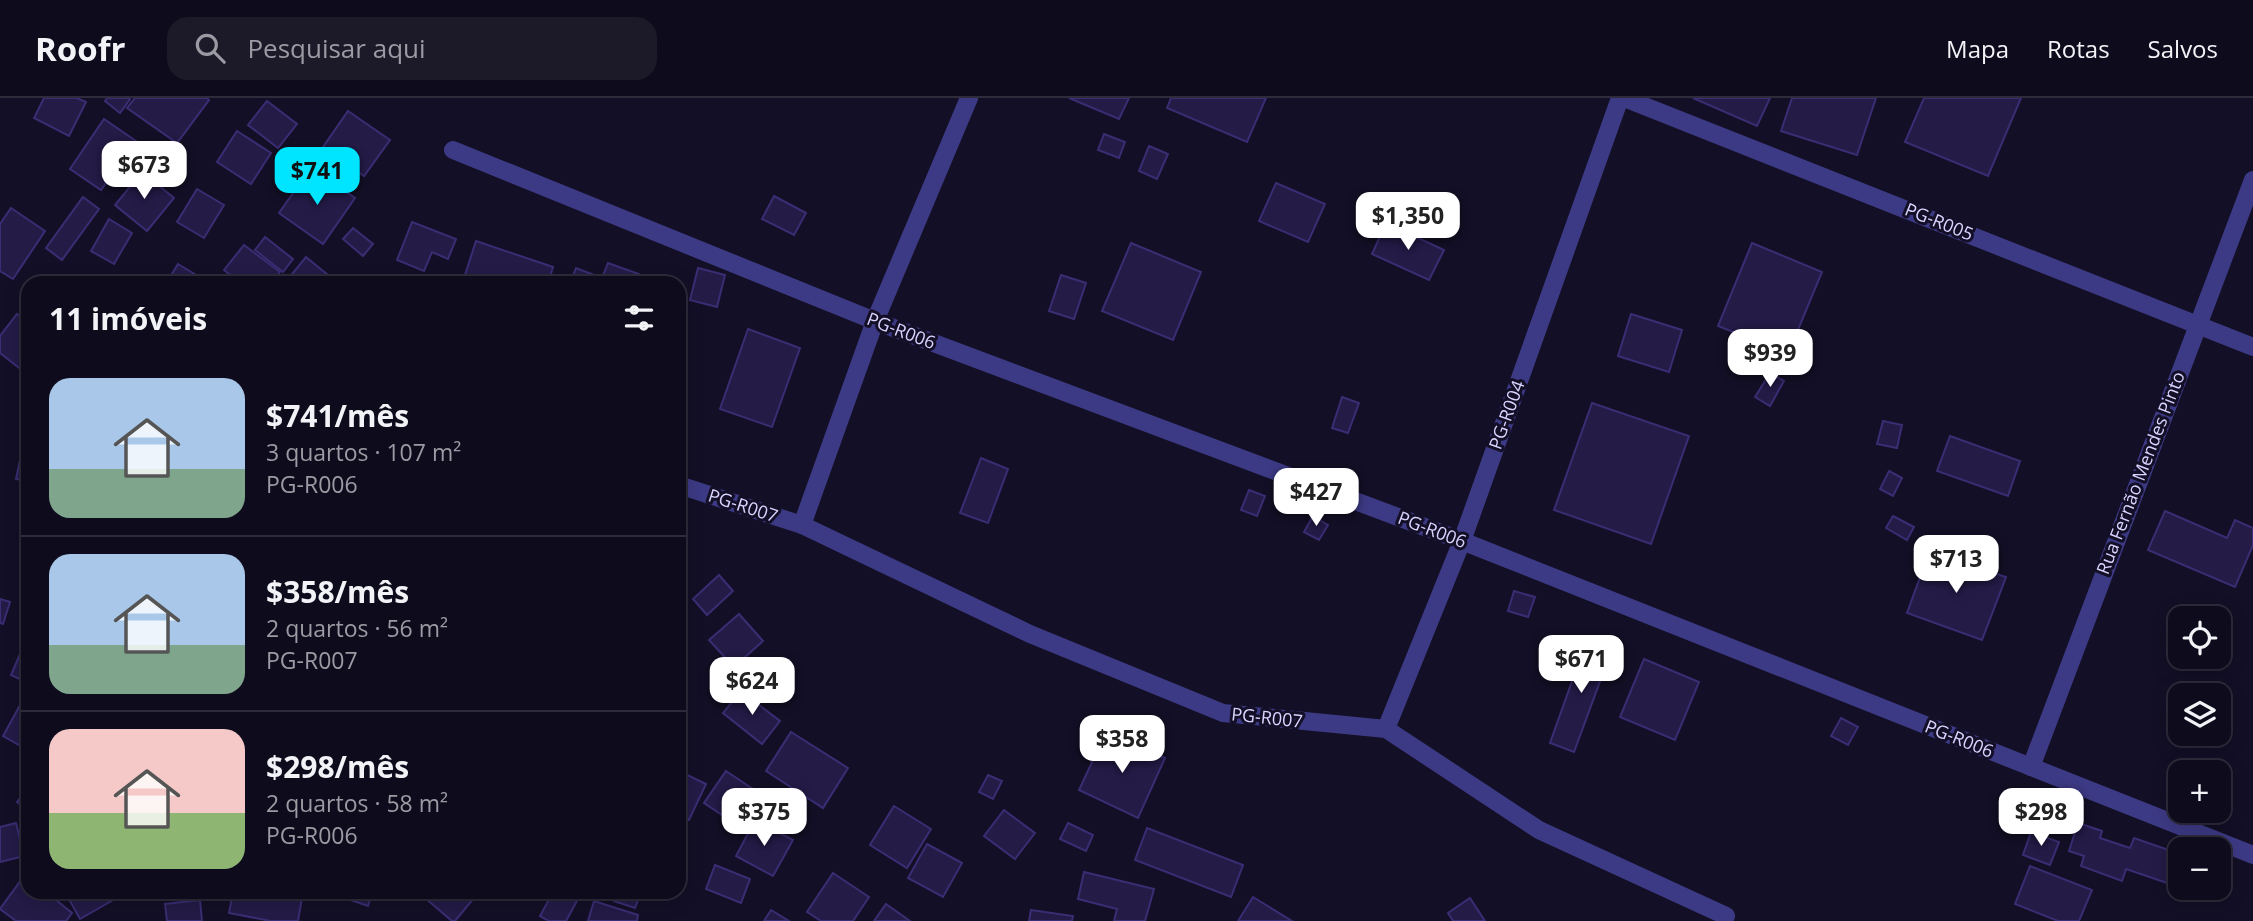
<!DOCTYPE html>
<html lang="pt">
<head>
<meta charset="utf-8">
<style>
	:root { --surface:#0e0b1c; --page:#1c1929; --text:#f1f3f6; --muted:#9b9ba3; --line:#2e2b3b; --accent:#00e5ff }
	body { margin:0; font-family:"Open Sans",sans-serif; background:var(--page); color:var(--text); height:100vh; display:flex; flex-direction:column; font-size:26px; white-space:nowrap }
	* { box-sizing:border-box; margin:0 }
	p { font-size:23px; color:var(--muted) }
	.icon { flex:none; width:38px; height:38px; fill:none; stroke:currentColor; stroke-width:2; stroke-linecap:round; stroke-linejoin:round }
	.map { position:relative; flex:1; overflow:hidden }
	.sheet { position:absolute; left:21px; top:178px; width:665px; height:623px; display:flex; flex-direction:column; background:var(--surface); border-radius:21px; box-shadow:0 4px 18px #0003,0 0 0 2px var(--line) }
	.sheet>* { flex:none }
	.fabs { position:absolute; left:2168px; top:508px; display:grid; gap:14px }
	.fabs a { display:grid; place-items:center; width:63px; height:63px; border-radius:14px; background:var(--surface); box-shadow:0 4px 18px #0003,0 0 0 2px var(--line); font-size:35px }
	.price { position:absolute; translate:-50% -60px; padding:0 16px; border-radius:14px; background:#fff; color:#222; font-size:23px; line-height:46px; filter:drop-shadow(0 2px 4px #0008) }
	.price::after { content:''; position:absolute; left:50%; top:42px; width:21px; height:16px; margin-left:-10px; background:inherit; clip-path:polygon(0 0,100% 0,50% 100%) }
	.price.selected { background:var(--accent); color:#111 }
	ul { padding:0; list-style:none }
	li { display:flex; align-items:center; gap:21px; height:175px; padding:0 28px }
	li+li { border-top:2px solid var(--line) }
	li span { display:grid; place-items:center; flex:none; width:196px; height:140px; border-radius:21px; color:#555 }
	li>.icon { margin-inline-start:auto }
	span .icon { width:84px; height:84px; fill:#fffc; stroke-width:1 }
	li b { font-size:30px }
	h2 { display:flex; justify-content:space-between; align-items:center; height:84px; padding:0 28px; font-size:30px }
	header { display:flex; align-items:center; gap:42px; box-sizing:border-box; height:98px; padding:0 35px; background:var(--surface); border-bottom:2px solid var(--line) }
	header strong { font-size:33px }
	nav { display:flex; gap:38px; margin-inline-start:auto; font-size:24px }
	.search { width:490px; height:63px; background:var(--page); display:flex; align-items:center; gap:18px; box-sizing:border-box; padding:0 24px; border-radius:21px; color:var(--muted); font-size:26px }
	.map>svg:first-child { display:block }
</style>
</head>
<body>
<header>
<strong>Roofr</strong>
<div class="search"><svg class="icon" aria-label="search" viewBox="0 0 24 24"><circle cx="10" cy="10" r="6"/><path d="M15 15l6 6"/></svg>Pesquisar aqui</div>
<nav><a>Mapa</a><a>Rotas</a><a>Salvos</a></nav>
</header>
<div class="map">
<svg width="2253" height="823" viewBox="0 0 2253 823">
	<rect width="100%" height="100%" fill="#130f26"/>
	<g fill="#241b47" stroke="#3b2d73" stroke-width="2">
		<polygon points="44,0 77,0 86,4 69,38 34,20"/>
		<polygon points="107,0 128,0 130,1 120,15 105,3"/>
		<polygon points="135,0 207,0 209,2 177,45 127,10"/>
		<polygon points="1069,0 1129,0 1119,21"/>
		<polygon points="1171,0 1266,0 1247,44 1167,10"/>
		<polygon points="1693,0 1770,0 1757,28"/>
		<polygon points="1792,0 1876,0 1857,57 1781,33"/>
		<polygon points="1924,0 2021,0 1988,78 1905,44"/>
		<polygon points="267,3 297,26 278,50 248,27"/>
		<polygon points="348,13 390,42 364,78 323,49"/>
		<polygon points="104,21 136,43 101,92 70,71"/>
		<polygon points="237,33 271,55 251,86 217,64"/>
		<polygon points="1104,36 1125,44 1119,60 1098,52"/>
		<polygon points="1149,48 1168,56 1157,81 1139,73"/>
		<polygon points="142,74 174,100 147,133 115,107"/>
		<polygon points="305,78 319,87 325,79 355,100 323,146 279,115"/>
		<polygon points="1276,85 1325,106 1308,144 1259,123"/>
		<polygon points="197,91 224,107 204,140 177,124"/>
		<polygon points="774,98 806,115 794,137 762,121"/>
		<polygon points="83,99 99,111 62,162 46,150"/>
		<polygon points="11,110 45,133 13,181 0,173 0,126"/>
		<polygon points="109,121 132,135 114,166 91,153"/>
		<polygon points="412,124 456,141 448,161 432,154 424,173 397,162"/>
		<polygon points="1386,125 1444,152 1429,182 1372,156"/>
		<polygon points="353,130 373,146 363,158 343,141"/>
		<polygon points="265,139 293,161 283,174 255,152"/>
		<polygon points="476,143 553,169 548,186 462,186"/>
		<polygon points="1131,145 1201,174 1173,242 1102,213"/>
		<polygon points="1752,145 1822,174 1788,256 1718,228"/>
		<polygon points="244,147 280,174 271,186 242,186 224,172"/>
		<polygon points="306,159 339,186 284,186"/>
		<polygon points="608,165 639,176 636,186 570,186 576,170 602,180"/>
		<polygon points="178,166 211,186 166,186"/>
		<polygon points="698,170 725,177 717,209 690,202"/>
		<polygon points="1061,177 1086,185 1074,221 1049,213"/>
		<polygon points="17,216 28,224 28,277 0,255 0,238"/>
		<polygon points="1631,216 1682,232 1669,274 1618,258"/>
		<polygon points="748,231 800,250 772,329 720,311"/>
		<polygon points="1770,275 1784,283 1770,308 1755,299"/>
		<polygon points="1342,299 1359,305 1348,335 1332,330"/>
		<polygon points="1592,305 1689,338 1651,446 1554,412"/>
		<polygon points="1883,323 1902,327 1897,350 1877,346"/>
		<polygon points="1950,338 2020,363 2008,398 1937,373"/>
		<polygon points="24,343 28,344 28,383 16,381"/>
		<polygon points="981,360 1008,371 988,425 960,415"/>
		<polygon points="1889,373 1902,380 1893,398 1880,391"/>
		<polygon points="1249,392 1265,398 1257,418 1241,412"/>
		<polygon points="2165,413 2227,440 2235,422 2253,430 2253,447 2235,489 2148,452"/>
		<polygon points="1313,418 1328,427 1319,442 1304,434"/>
		<polygon points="1893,418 1914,429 1907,442 1886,430"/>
		<polygon points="1930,452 2006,479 1982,542 1907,515"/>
		<polygon points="719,477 733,493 707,517 693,501"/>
		<polygon points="1514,493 1535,499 1528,519 1508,513"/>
		<polygon points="0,501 10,504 3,526 0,525"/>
		<polygon points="739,516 763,543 734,569 709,542"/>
		<polygon points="1587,541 1612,551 1574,654 1550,645"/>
		<polygon points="20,556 28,559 28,585 11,577"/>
		<polygon points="1644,561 1699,584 1675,642 1620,619"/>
		<polygon points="741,593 780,623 762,646 723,615"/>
		<polygon points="25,598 28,600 28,652 3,638"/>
		<polygon points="1841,620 1858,629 1848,647 1831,638"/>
		<polygon points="791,634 848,670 823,710 766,673"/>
		<polygon points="1106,634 1165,660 1138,720 1079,692"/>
		<polygon points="679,673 706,686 689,722 679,718"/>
		<polygon points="726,673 753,691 731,723 704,705"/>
		<polygon points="988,677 1002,683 993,701 979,694"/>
		<polygon points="28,689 28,713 17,704"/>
		<polygon points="894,708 931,731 907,770 870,747"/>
		<polygon points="1004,712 1035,735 1015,761 984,738"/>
		<polygon points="755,722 793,742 773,778 736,758"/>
		<polygon points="16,725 24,758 0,764 0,729"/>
		<polygon points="1068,725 1093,737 1086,753 1060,741"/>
		<polygon points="2078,725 2102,733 2100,740 2130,750 2134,740 2180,756 2180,776 2176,788 2126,771 2122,783 2081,768 2084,758 2069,753"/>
		<polygon points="1147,730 1243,767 1231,799 1135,762"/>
		<polygon points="2031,734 2059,744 2050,767 2023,757"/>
		<polygon points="927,746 962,765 943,799 908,780"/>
		<polygon points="715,767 750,781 741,805 706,791"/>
		<polygon points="2030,768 2092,792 2079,823 2058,823 2015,806"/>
		<polygon points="1084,774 1154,791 1145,823 1114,823 1117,811 1078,801"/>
		<polygon points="833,775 869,799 853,823 821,823 807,814"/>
		<polygon points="24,778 28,781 28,794 46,794 72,815 66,823 16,823 0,811"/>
		<polygon points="65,794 120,794 122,797 80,821"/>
		<polygon points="233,794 303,794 298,823 271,823 229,815"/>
		<polygon points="327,794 372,794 368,808"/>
		<polygon points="418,794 479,794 455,823 452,823"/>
		<polygon points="553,794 566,794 578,801 566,823 549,823 540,818"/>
		<polygon points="617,794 641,794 635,810 614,803"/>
		<polygon points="1253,799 1292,823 1238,823"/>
		<polygon points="1470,800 1485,823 1453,823 1448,815"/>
		<polygon points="200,802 202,823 167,823 165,806"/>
		<polygon points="594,803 638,817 637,823 588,823"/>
		<polygon points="886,806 910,823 874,823"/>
		<polygon points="771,812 789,823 764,823"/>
		<polygon points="1031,812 1073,818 1072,823 1029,823"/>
	</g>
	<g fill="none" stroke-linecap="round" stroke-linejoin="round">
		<g stroke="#3d3a85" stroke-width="18">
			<polyline points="1624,0 2253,249"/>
			<polyline points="453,52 875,223 1462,443 2253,757"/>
			<polyline points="679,387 802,427 1030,536 1223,615 1386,631 1539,732 1726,818"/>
			<polyline points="802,427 875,223 969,0"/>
			<polyline points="1386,631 1462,443 1620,0"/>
			<polyline points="2031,669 2253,82"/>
		</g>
	</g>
	<g text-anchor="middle" stroke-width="6" stroke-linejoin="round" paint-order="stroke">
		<g font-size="18" fill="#d9d4ff" stroke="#130f26">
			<text transform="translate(1939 124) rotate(22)" y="6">PG-R005</text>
			<text transform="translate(901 233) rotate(21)" y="6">PG-R006</text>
			<text transform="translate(1507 317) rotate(-70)" y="6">PG-R004</text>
			<text transform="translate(2141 375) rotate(-69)" y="6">Rua Fernão Mendes Pinto</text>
			<text transform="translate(743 408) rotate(18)" y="6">PG-R007</text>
			<text transform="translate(1432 432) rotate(21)" y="6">PG-R006</text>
			<text transform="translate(1267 620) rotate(6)" y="6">PG-R007</text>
			<text transform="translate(1959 641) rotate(22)" y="6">PG-R006</text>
		</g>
	</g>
</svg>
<div class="fabs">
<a><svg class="icon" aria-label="locate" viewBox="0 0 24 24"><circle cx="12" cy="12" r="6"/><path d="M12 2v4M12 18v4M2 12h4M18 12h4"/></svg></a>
<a><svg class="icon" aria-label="layers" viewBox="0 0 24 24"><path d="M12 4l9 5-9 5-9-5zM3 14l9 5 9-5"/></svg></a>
<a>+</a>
<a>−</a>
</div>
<b class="price" style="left:144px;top:103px">$673</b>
<b class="price selected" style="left:317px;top:109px">$741</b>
<b class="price" style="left:1408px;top:154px">$1,350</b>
<b class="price" style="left:1770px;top:291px">$939</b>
<b class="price" style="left:1316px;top:430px">$427</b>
<b class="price" style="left:1956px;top:497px">$713</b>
<b class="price" style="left:1581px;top:597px">$671</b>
<b class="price" style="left:752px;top:619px">$624</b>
<b class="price" style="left:1122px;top:677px">$358</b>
<b class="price" style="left:764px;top:750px">$375</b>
<b class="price" style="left:2041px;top:750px">$298</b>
<section class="sheet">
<h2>11 imóveis<svg class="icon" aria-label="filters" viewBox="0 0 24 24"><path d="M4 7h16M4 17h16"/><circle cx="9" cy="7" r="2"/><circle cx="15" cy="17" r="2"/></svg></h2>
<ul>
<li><span style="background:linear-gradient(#a9c7e8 65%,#7fa58c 0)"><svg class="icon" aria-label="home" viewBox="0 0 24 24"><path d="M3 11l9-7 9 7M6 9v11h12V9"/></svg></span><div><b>$741/mês</b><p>3 quartos · 107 m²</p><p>PG-R006</p></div></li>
<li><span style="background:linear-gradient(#a9c7e8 65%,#7fa58c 0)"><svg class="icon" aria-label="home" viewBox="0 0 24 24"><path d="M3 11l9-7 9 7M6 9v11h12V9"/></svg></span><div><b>$358/mês</b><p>2 quartos · 56 m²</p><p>PG-R007</p></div></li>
<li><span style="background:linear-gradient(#f6c9c9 60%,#8fb573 0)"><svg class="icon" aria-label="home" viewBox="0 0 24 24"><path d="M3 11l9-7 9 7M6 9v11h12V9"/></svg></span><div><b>$298/mês</b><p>2 quartos · 58 m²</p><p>PG-R006</p></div></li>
</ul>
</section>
</div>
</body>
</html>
